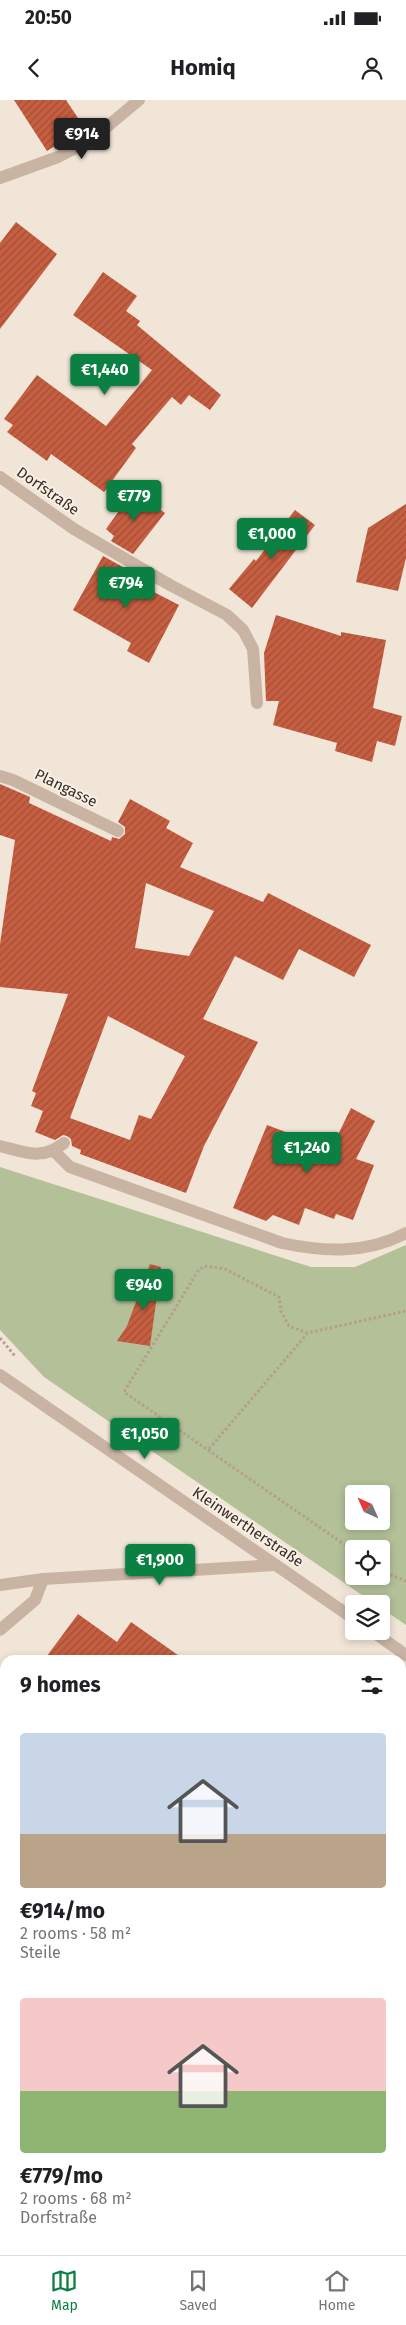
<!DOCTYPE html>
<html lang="en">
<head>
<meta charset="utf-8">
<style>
	:root { --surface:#fff; --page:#f2f2f2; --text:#202124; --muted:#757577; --line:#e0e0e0; --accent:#0b8043 }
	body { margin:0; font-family:"Fira Sans",sans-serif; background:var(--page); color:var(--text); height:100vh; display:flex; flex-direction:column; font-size:19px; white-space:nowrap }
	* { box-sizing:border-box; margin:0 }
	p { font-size:16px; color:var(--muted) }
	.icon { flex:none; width:28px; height:28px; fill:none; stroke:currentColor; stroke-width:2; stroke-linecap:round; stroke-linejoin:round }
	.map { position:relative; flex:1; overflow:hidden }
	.side { position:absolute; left:0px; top:1555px; width:406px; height:600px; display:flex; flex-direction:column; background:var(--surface); border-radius:15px 15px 0 0; box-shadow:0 2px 8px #0003 }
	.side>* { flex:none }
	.needle { width:32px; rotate:315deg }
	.fabs { position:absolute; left:345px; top:1385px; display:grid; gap:10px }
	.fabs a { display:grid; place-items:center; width:45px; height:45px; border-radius:5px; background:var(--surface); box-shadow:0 2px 8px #0003; font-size:25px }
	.price { position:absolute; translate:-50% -42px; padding:0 11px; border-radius:5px; background:var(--accent); color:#fff; font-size:16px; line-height:32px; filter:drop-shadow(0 1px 2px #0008) }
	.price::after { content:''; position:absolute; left:50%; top:30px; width:15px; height:11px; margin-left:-8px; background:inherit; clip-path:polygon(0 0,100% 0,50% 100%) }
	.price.active { background:#222; color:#fff }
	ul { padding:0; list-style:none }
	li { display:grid; align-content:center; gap:10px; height:265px; padding:0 20px }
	li span { display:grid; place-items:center; height:155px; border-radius:5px; color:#555 }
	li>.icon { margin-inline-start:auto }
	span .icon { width:90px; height:90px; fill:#fffc; stroke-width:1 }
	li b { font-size:21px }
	h2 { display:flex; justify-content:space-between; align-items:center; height:60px; padding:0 20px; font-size:21px }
	.status { display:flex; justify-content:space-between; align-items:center; height:35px; padding:0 25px; background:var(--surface); direction:ltr }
	.status svg { height:14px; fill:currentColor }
	header { display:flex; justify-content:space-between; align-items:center; height:65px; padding:0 20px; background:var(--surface); font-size:22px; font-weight:700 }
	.tab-bar { display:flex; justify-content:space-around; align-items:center; height:70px; border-top:1px solid var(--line); background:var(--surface); font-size:14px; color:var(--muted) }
	.tab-bar a { display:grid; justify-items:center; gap:2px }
	.tab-bar .active { color:var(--accent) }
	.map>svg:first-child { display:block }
</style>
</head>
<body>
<div class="status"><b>20:50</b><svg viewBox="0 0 49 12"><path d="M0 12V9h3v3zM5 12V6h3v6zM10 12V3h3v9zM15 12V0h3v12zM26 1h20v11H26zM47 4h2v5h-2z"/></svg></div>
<header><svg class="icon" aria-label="back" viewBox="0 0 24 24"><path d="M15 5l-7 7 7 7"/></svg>Homiq<svg class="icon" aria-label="person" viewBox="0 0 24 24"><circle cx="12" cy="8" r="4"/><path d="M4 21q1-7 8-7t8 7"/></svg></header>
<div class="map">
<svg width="406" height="2155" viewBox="0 0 406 2155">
	<defs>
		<pattern id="building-hatch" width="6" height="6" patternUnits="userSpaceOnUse" patternTransform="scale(1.25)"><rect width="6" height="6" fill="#c65e41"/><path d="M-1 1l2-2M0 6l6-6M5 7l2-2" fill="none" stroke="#a24e36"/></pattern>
	</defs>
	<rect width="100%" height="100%" fill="#f1e5d8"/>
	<path fill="#b3c098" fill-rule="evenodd" d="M0,1067L311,1167H355L406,1145V1525L381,1508V1504H375L44,1277L0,1230ZM354,1394H381V1421H354ZM354,1449H381V1476H354Z"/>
	<g fill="url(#building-hatch)" fill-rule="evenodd">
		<polygon points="14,0 66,0 84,27 47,51"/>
		<polygon points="16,122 57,154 0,229 0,143"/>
		<polygon points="103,172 137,196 126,211 140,221 137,225 221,295 210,310 189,295 181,305 172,297 132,344 136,348 104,392 51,354 47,361 7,332 13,325 4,319 37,275 106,326 152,270 73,215"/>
		<polygon points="134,390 165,413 133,454 111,441 114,436 106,429"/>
		<polygon points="406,404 406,458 398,491 356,482 368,428"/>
		<polygon points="295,410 315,425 252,508 229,489 254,459 256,461"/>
		<polygon points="103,456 123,467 119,474 179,505 149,563 127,551 131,543 73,510"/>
		<polygon points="276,515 341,536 341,532 386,540 373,608 402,616 395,646 377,641 372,662 335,651 337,643 273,625 279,601 266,601 264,553"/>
		<path d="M0,684L30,697L29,703L111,741L112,737L119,739L125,734V727L118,722L130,699L170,721L166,728L193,743L180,767L263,802L268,793L371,845L354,877L299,849L283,880L235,856L203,919L258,942L204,1046L186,1093L80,1054L81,1050L72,1046L71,1039L67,1036L63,1035L55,1040L35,1032L43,1011L31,1006L36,993L32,991L68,894L0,887V844L15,740L0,735ZM146,783L214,811L189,856L135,848ZM108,916L185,956L151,1019L139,1015L130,1040L70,1018Z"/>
		<polygon points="351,1008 375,1021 356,1059 374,1065 353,1120 336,1114 334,1119 305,1108 299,1125 273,1115 266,1121 233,1108 267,1025 331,1049"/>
		<polygon points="150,1164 161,1167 150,1246 117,1241 127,1226"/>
		<polygon points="78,1514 117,1542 131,1522 185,1560 44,1560"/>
	</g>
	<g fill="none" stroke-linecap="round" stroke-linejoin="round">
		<g stroke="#b49e8e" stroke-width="3" stroke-dasharray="2.5 2.5" stroke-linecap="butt">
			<polyline points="0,1238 15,1256"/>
			<polyline points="209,1349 307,1234"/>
			<polyline points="354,1451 124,1292 198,1171 204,1166 225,1169 279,1197 281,1211 289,1226 307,1233 406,1211"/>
			<polyline points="381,1471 406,1481"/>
		</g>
		<g stroke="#c9b4a4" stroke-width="12">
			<polyline points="0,78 58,57 90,41 139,0"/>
			<polyline points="0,377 74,429 170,485 227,515 243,530 253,549 257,603"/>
			<polyline points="0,676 13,680 118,731"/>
			<path d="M0,1046C25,1052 42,1061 64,1043"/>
			<path d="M54,1051L70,1067L282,1143C324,1152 367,1154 406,1133"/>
			<polyline points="0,1275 354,1519"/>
			<polyline points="0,1485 43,1479 275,1465"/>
			<polyline points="0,1530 35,1500 43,1479"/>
			<polyline points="372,1531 406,1555"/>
			<polyline points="0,1693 5,1696"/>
			<polyline points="401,1768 406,1760"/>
			<polyline points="148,2155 151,2150"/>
		</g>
	</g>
	<g text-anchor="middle" stroke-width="4" stroke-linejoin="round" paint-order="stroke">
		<g font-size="15" fill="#342a26" stroke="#f9efe4">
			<text transform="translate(48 391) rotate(35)" y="5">Dorfstraße</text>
			<text transform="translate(66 688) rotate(26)" y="5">Plangasse</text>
			<text transform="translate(248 1427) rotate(34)" y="5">Kleinwertherstraße</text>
		</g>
	</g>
</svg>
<div class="fabs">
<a><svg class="needle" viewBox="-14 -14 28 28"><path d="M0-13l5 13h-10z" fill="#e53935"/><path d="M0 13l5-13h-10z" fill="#757577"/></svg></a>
<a><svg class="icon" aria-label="locate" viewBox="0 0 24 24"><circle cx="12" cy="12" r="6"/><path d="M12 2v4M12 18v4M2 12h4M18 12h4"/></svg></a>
<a><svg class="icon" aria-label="layers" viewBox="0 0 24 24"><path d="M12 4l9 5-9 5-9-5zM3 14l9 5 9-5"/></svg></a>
</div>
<b class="price active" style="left:82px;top:60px">€914</b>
<b class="price" style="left:105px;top:296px">€1,440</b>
<b class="price" style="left:134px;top:422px">€779</b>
<b class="price" style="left:272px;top:460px">€1,000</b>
<b class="price" style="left:126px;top:509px">€794</b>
<b class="price" style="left:307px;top:1074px">€1,240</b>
<b class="price" style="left:144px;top:1211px">€940</b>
<b class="price" style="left:145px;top:1360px">€1,050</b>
<b class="price" style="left:160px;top:1486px">€1,900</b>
<section class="side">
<h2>9 homes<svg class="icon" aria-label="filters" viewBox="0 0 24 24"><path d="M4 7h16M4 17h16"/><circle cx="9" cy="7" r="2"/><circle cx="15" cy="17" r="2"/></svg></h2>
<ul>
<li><span style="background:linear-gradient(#c9d6e8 65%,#b9a48a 0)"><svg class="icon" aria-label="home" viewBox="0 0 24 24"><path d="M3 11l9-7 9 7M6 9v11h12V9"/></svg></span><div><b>€914/mo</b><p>2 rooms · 58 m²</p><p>Steile</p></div></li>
<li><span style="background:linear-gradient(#f6c9c9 60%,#8fb573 0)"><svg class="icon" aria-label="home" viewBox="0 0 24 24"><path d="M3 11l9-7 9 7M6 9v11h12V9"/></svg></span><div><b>€779/mo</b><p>2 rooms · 68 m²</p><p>Dorfstraße</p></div></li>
</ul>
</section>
</div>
<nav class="tab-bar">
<a class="active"><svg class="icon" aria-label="map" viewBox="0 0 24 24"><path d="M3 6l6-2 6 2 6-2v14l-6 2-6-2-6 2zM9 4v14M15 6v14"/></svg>Map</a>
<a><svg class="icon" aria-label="saved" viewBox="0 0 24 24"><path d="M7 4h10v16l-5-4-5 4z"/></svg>Saved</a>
<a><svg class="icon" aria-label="home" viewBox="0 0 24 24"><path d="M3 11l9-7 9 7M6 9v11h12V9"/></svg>Home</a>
</nav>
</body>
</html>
